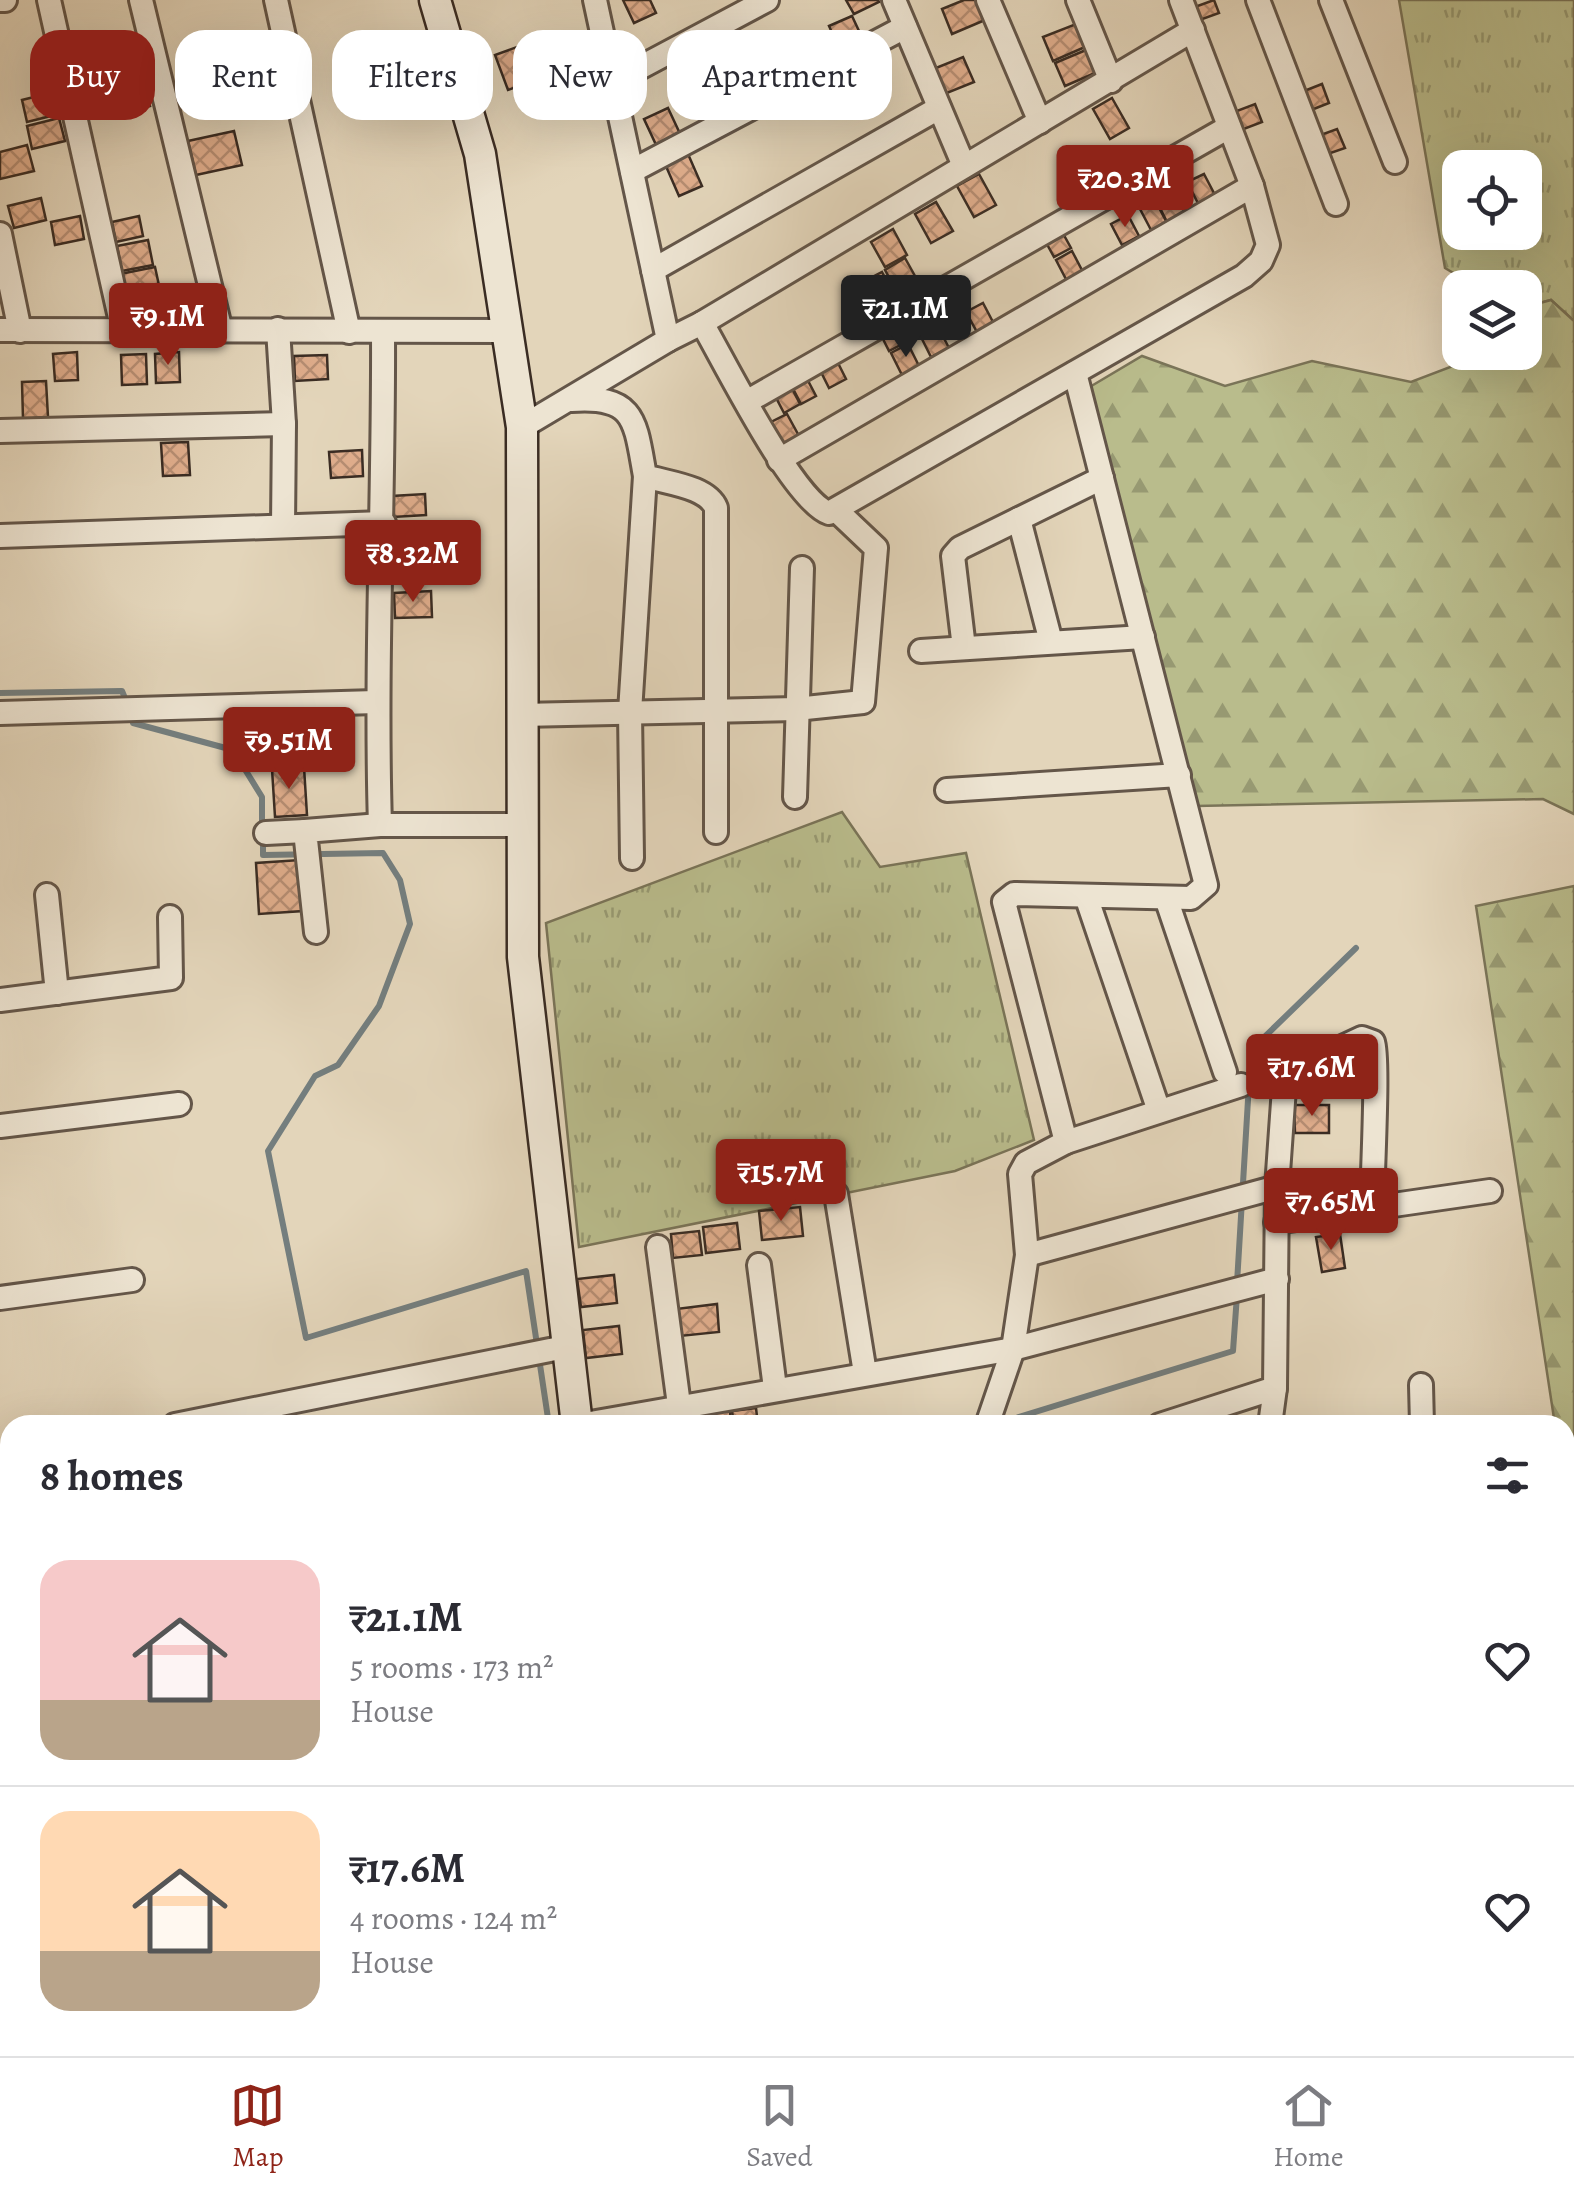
<!DOCTYPE html>
<html lang="en">
<head>
<meta charset="utf-8">
<style>
	:root { --surface:#fff; --page:#f2f2f3; --text:#2b2b33; --muted:#7c7c81; --line:#e1e1e2; --accent:#8f2418 }
	body { margin:0; font-family:Alegreya,serif; background:var(--page); color:var(--text); height:100vh; display:flex; flex-direction:column; font-size:38px; white-space:nowrap }
	* { box-sizing:border-box; margin:0 }
	p { font-size:32px; color:var(--muted) }
	.icon { flex:none; width:55px; height:55px; fill:none; stroke:currentColor; stroke-width:2; stroke-linecap:round; stroke-linejoin:round }
	.map { position:relative; flex:1; overflow:hidden }
	.panel { position:absolute; left:0px; top:1415px; width:1575px; height:642px; display:flex; flex-direction:column; background:var(--surface); border-radius:30px 30px 0 0; box-shadow:0 10px 40px #0002 }
	.panel>* { flex:none }
	.hud { position:absolute; left:30px; top:30px; width:1000px; height:90px; display:flex; gap:20px }
	.tools { position:absolute; left:1442px; top:150px; display:grid; gap:20px }
	.tools a { display:grid; place-items:center; width:100px; height:100px; border-radius:20px; background:var(--surface); box-shadow:0 10px 40px #0002; font-size:50px }
	.price { position:absolute; translate:-50% -85px; padding:0 22px; border-radius:10px; background:var(--accent); color:#fff; font-size:32px; line-height:65px; filter:drop-shadow(0 2px 5px #0008) }
	.price::after { content:''; position:absolute; left:50%; top:60px; width:30px; height:22px; margin-left:-15px; background:inherit; clip-path:polygon(0 0,100% 0,50% 100%) }
	.price.on { background:#222; color:#fff }
	ul { padding:0; list-style:none }
	li { display:flex; align-items:center; gap:30px; height:250px; padding:0 40px }
	li+li { border-top:2px solid var(--line) }
	li span { display:grid; place-items:center; flex:none; width:280px; height:200px; border-radius:30px; color:#555 }
	li>.icon { margin-inline-start:auto }
	span .icon { width:120px; height:120px; fill:#fffc; stroke-width:1 }
	li b { font-size:42px }
	h2 { display:flex; justify-content:space-between; align-items:center; height:120px; padding:0 40px; font-size:42px }
	.pill { padding:0 35px; border-radius:30px; background:var(--surface); box-shadow:0 10px 40px #0002; font-size:35px; line-height:90px }
	.pill.on { background:var(--accent); color:#fff }
	.tab-bar { display:flex; justify-content:space-around; align-items:center; height:140px; border-top:2px solid var(--line); background:var(--surface); font-size:28px; color:var(--muted) }
	.tab-bar a { display:grid; justify-items:center; gap:5px }
	.tab-bar .on { color:var(--accent) }
	.map>svg:first-child { display:block }
</style>
</head>
<body>
<div class="map">
<svg width="1574" height="2056" viewBox="0 0 1574 2056">
	<defs>
		<pattern id="grass-tufts" width="24" height="20" patternUnits="userSpaceOnUse" patternTransform="scale(2.5)"><rect width="24" height="20" fill="#b9bc8c"/><path d="M3 7l-1-3M5 7V3M7 7l1-3M15 17l-1-3M17 17v-4M19 17l1-3" fill="none" stroke="#979972"/></pattern>
		<pattern id="forest-firs" width="22" height="20" patternUnits="userSpaceOnUse" patternTransform="scale(2.5)"><rect width="22" height="20" fill="#b9bc8c"/><path d="M5 1l3.5 6h-7zM16 11l3.5 6h-7z" fill="#979972"/></pattern>
		<pattern id="building-cross-hatch" width="8" height="8" patternUnits="userSpaceOnUse" patternTransform="scale(2.5)"><rect width="8" height="8" fill="#dfad8c"/><path d="M0 0l8 8M0 8l8-8" fill="none" stroke="#b68d72"/></pattern>
	</defs>
	<rect width="100%" height="100%" fill="#e3d5ba"/>
	<filter id="stains"><feTurbulence type="fractalNoise" baseFrequency=".002" numOctaves="4"/><feColorMatrix values="0 0 0 0 .2 0 0 0 0 .09 0 0 0 0 .02 0 0 0 .5 -.17"/></filter>
	<radialGradient id="worn" r=".72"><stop offset=".6" stop-color="#630" stop-opacity="0"/><stop offset="1" stop-color="#630" stop-opacity=".3"/></radialGradient>
	<g fill="url(#grass-tufts)" stroke="#7a7458" stroke-width="2.5" fill-rule="evenodd">
		<path d="M1399,0H1574V321L1551,300L1525,307V288L1477,287L1445,268ZM1460,168H1525V232H1460Z"/>
		<polygon points="842,812 880,867 966,853 1034,1140 955,1171 579,1247 546,923"/>
		<polygon points="152,2048 377,2048 378,2056 89,2056"/>
	</g>
	<g fill="url(#forest-firs)" stroke="#7a7458" stroke-width="2.5">
		<polygon points="1551,300 1574,321 1574,814 1543,799 1196,806 1088,388 1142,356 1225,386 1312,361 1411,382 1487,353 1525,352 1525,307"/>
		<polygon points="1574,886 1574,1552 1565,1493 1565,1425 1555,1425 1476,906"/>
	</g>
	<g fill="none" stroke-linecap="round" stroke-linejoin="round">
		<g stroke="#747e7e" stroke-width="6">
			<polyline points="0,693 122,691 127,703"/>
			<polyline points="131,715 133,723 233,750 262,797 262,827"/>
			<polyline points="263,839 263,855 383,853 400,880 410,924 379,1006 338,1065 315,1076 268,1151 306,1338 526,1271 549,1425"/>
			<polyline points="1237,1283 1251,1050 1356,948"/>
			<polyline points="993,1425 1233,1351 1237,1295"/>
			<polyline points="845,2056 847,2048"/>
		</g>
	</g>
	<g fill="url(#building-cross-hatch)" stroke="#3a2c23" stroke-width="2.5">
		<polygon points="623,0 650,0 656,13 634,23"/>
		<polygon points="846,0 878,0 879,2 854,14"/>
		<polygon points="964,0 977,0 985,20 952,34 942,9"/>
		<polygon points="1214,0 1219,13 1197,21 1192,8"/>
		<polygon points="852,16 866,46 843,57 829,26"/>
		<polygon points="1076,24 1085,47 1053,61 1043,37"/>
		<polygon points="98,40 106,64 73,74 66,50"/>
		<polygon points="528,43 541,78 508,90 495,55"/>
		<polygon points="1086,50 1095,73 1065,86 1055,63"/>
		<polygon points="963,57 974,82 942,95 931,70"/>
		<polygon points="144,79 150,106 118,113 112,86"/>
		<polygon points="1322,84 1329,103 1306,112 1299,93"/>
		<polygon points="50,93 55,115 27,122 22,100"/>
		<polygon points="1112,98 1129,128 1110,139 1093,109"/>
		<polygon points="1255,104 1262,122 1236,132 1229,114"/>
		<polygon points="668,108 682,138 658,149 644,119"/>
		<polygon points="59,118 65,141 32,149 27,126"/>
		<polygon points="1337,129 1345,148 1322,156 1315,137"/>
		<polygon points="234,131 242,165 196,175 188,141"/>
		<polygon points="27,145 34,171 0,179 0,152"/>
		<polygon points="688,154 702,186 679,196 665,164"/>
		<polygon points="979,174 996,205 974,217 957,186"/>
		<polygon points="1204,174 1216,197 1199,205 1187,182"/>
		<polygon points="1173,189 1185,213 1167,222 1155,198"/>
		<polygon points="41,198 46,220 14,228 8,206"/>
		<polygon points="1155,200 1167,223 1151,230 1139,207"/>
		<polygon points="936,202 953,231 931,243 915,214"/>
		<polygon points="1128,215 1139,236 1122,245 1111,224"/>
		<polygon points="80,216 84,239 55,245 51,222"/>
		<polygon points="139,216 143,236 116,242 112,222"/>
		<polygon points="1060,228 1071,248 1054,257 1043,237"/>
		<polygon points="893,229 907,255 885,267 871,242"/>
		<polygon points="148,240 153,265 122,271 117,246"/>
		<polygon points="1072,251 1084,274 1068,283 1056,260"/>
		<polygon points="905,258 920,285 900,297 885,270"/>
		<polygon points="155,267 160,290 125,297 120,274"/>
		<polygon points="882,272 897,300 877,312 861,283"/>
		<polygon points="953,289 964,309 947,318 936,298"/>
		<polygon points="983,303 994,324 977,332 966,312"/>
		<polygon points="896,322 906,342 889,351 879,331"/>
		<polygon points="938,327 949,348 931,357 921,337"/>
		<polygon points="908,344 920,368 903,377 891,353"/>
		<polygon points="77,352 78,380 55,381 53,354"/>
		<polygon points="179,352 180,382 156,383 155,354"/>
		<polygon points="146,354 147,384 122,385 121,355"/>
		<polygon points="327,355 328,379 295,381 294,356"/>
		<polygon points="835,357 846,379 829,388 818,366"/>
		<polygon points="804,373 816,396 801,404 789,381"/>
		<polygon points="46,381 48,417 23,419 22,382"/>
		<polygon points="788,381 800,404 784,413 772,390"/>
		<polygon points="787,414 799,436 780,445 769,423"/>
		<polygon points="188,442 190,475 163,476 161,443"/>
		<polygon points="362,450 363,476 331,478 329,452"/>
		<polygon points="425,494 426,515 393,517 392,496"/>
		<polygon points="431,591 432,617 395,618 394,593"/>
		<polygon points="304,767 307,815 275,817 272,769"/>
		<polygon points="300,860 303,911 259,914 256,863"/>
		<polygon points="1294,1105 1329,1105 1329,1133 1295,1133"/>
		<polygon points="800,1207 803,1236 762,1240 759,1211"/>
		<polygon points="737,1223 740,1249 706,1253 703,1227"/>
		<polygon points="699,1231 702,1255 673,1258 671,1234"/>
		<polygon points="1340,1234 1345,1268 1322,1272 1316,1237"/>
		<polygon points="614,1275 617,1303 581,1307 577,1279"/>
		<polygon points="717,1304 719,1332 680,1336 676,1309"/>
		<polygon points="619,1326 622,1354 586,1358 583,1330"/>
		<polygon points="756,1408 758,1425 734,1425 732,1411"/>
		<polygon points="730,1411 731,1425 702,1425 701,1414"/>
	</g>
	<g fill="none" stroke-linecap="round" stroke-linejoin="round">
		<g stroke="#645649" stroke-width="16">
			<polyline id="service" points="0,2036 10,2034"/>
		</g>
		<g stroke="#645649" stroke-width="28">
			<g id="minor">
				<polyline points="0,0 5,0"/>
				<polyline points="49,0 123,331"/>
				<polyline points="141,0 221,331"/>
				<polyline points="276,0 349,332"/>
				<polyline points="894,0 964,166"/>
				<polyline points="988,0 1040,122"/>
				<polyline points="1078,0 1111,81"/>
				<polyline points="1258,0 1336,204"/>
				<polyline points="1331,0 1395,162"/>
				<polyline points="613,82 767,0"/>
				<polyline points="632,171 905,27"/>
				<polyline points="0,234 20,331"/>
				<polyline points="653,270 939,108"/>
				<polyline points="702,323 1193,30"/>
				<polyline points="278,329 284,424 283,526"/>
				<polyline points="0,330 508,331"/>
				<path d="M383,332C384,496 375,661 380,825H522"/>
				<path d="M668,340L702,323C724,361 794,502 829,513L1244,276L1261,261L1268,245L1252,186L1181,0"/>
				<path d="M571,400C636,395 635,421 645,476C666,483 707,486 716,508V832"/>
				<polyline points="748,401 1229,127"/>
				<polyline points="522,427 668,340 595,0"/>
				<polyline points="0,431 284,424"/>
				<polyline points="779,460 1252,186"/>
				<polyline points="1019,519 1051,642"/>
				<polyline points="0,536 384,523"/>
				<polyline points="964,648 953,556 960,548 1102,478"/>
				<polyline points="921,651 1143,637"/>
				<polyline points="0,713 376,702"/>
				<polyline points="521,715 796,709 863,702 876,548 836,510"/>
				<polyline points="947,790 1179,775"/>
				<polyline points="795,797 802,568"/>
				<polyline points="266,833 305,831"/>
				<polyline points="632,858 630,712 645,476"/>
				<polyline points="47,895 57,993"/>
				<polyline points="1086,896 1159,1111"/>
				<polyline points="1166,898 1225,1072"/>
				<polyline points="316,932 305,831 380,825"/>
				<polyline points="0,1000 171,978 170,917"/>
				<polyline points="0,1126 179,1104"/>
				<polyline points="1066,1142 1241,1085"/>
				<polyline points="836,1194 865,1373"/>
				<polyline points="1276,1222 1490,1191"/>
				<polyline points="658,1247 679,1405"/>
				<polyline points="1027,1255 1277,1187"/>
				<polyline points="759,1265 775,1388"/>
				<polyline points="0,1298 132,1280"/>
				<polyline points="1421,1385 1422,1425"/>
				<polyline points="175,1425 565,1347"/>
				<polyline points="579,1425 1013,1349 1277,1279"/>
				<polyline points="987,1425 1013,1349 1027,1255 1020,1174 1026,1163 1066,1142 1004,902 1014,894 1191,898 1206,885 1075,373"/>
				<path d="M1160,1425L1275,1388L1277,1187L1285,1074L1362,1038L1373,1042C1379,1057 1372,1181 1372,1208"/>
				<polyline points="1270,1425 1275,1388"/>
				<polyline points="0,1460 10,1458"/>
				<polyline points="0,1543 10,1541"/>
				<polyline points="0,1633 10,1631"/>
				<polyline points="0,1668 10,1711"/>
				<polyline points="1565,1732 1574,1731"/>
				<polyline points="0,1794 10,1790"/>
				<polyline points="0,1937 10,1935"/>
				<polyline points="961,2048 961,2056"/>
				<polyline points="1482,2048 1484,2056"/>
			</g>
		</g>
		<g stroke="#3a2c23" stroke-width="35">
			<g id="secondary">
				<polyline points="435,0 480,154 522,427 523,957 577,1425"/>
				<polyline points="551,2056 553,2048"/>
			</g>
		</g>
		<use href="#service" stroke="#ede4d2" stroke-width="11"/>
		<use href="#minor" stroke="#ede4d2" stroke-width="22"/>
		<use href="#secondary" stroke="#ede4d2" stroke-width="30"/>
	</g>
	<rect width="100%" height="100%" filter="url(#stains)"/>
	<rect width="100%" height="100%" fill="url(#worn)"/>
</svg>
<div class="tools">
<a><svg class="icon" aria-label="locate" viewBox="0 0 24 24"><circle cx="12" cy="12" r="6"/><path d="M12 2v4M12 18v4M2 12h4M18 12h4"/></svg></a>
<a><svg class="icon" aria-label="layers" viewBox="0 0 24 24"><path d="M12 4l9 5-9 5-9-5zM3 14l9 5 9-5"/></svg></a>
</div>
<b class="price" style="left:1125px;top:230px">₹20.3M</b>
<b class="price on" style="left:906px;top:360px">₹21.1M</b>
<b class="price" style="left:168px;top:368px">₹9.1M</b>
<b class="price" style="left:413px;top:605px">₹8.32M</b>
<b class="price" style="left:289px;top:792px">₹9.51M</b>
<b class="price" style="left:1312px;top:1119px">₹17.6M</b>
<b class="price" style="left:781px;top:1224px">₹15.7M</b>
<b class="price" style="left:1331px;top:1253px">₹7.65M</b>
<div class="hud">
<a class="pill on">Buy</a>
<a class="pill">Rent</a>
<a class="pill">Filters</a>
<a class="pill">New</a>
<a class="pill">Apartment</a>
</div>
<section class="panel">
<h2>8 homes<svg class="icon" aria-label="filters" viewBox="0 0 24 24"><path d="M4 7h16M4 17h16"/><circle cx="9" cy="7" r="2"/><circle cx="15" cy="17" r="2"/></svg></h2>
<ul>
<li><span style="background:linear-gradient(#f6c9c9 70%,#b9a48a 0)"><svg class="icon" aria-label="home" viewBox="0 0 24 24"><path d="M3 11l9-7 9 7M6 9v11h12V9"/></svg></span><div><b>₹21.1M</b><p>5 rooms · 173 m²</p><p>House</p></div><svg class="icon" aria-label="heart" viewBox="0 0 24 24"><path d="M12 20l-8-8c-3-5 5-10 8-4 3-6 11-1 8 4z"/></svg></li>
<li><span style="background:linear-gradient(#ffd9b3 70%,#b9a48a 0)"><svg class="icon" aria-label="home" viewBox="0 0 24 24"><path d="M3 11l9-7 9 7M6 9v11h12V9"/></svg></span><div><b>₹17.6M</b><p>4 rooms · 124 m²</p><p>House</p></div><svg class="icon" aria-label="heart" viewBox="0 0 24 24"><path d="M12 20l-8-8c-3-5 5-10 8-4 3-6 11-1 8 4z"/></svg></li>
</ul>
</section>
</div>
<nav class="tab-bar">
<a class="on"><svg class="icon" aria-label="map" viewBox="0 0 24 24"><path d="M3 6l6-2 6 2 6-2v14l-6 2-6-2-6 2zM9 4v14M15 6v14"/></svg>Map</a>
<a><svg class="icon" aria-label="saved" viewBox="0 0 24 24"><path d="M7 4h10v16l-5-4-5 4z"/></svg>Saved</a>
<a><svg class="icon" aria-label="home" viewBox="0 0 24 24"><path d="M3 11l9-7 9 7M6 9v11h12V9"/></svg>Home</a>
</nav>
</body>
</html>
